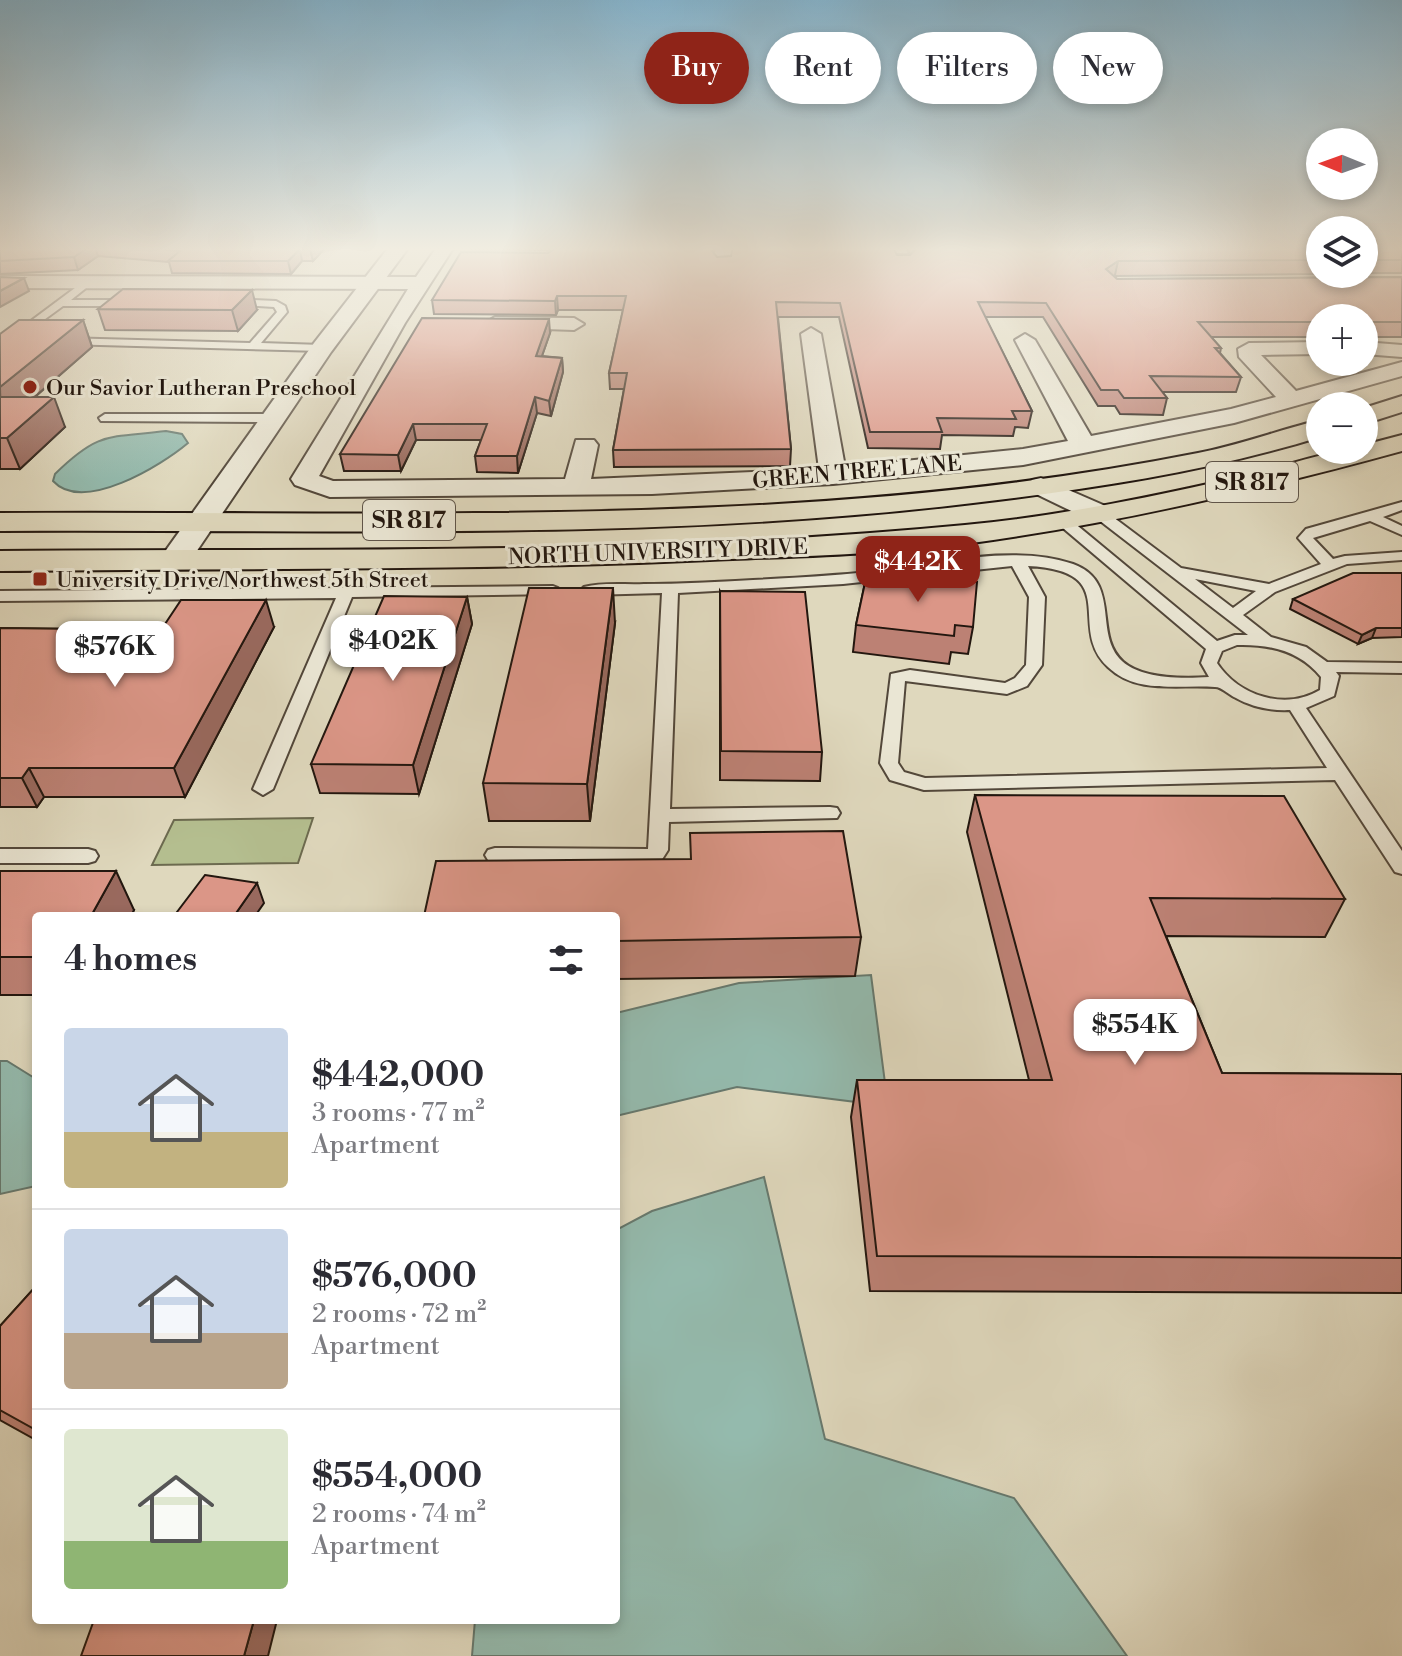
<!DOCTYPE html>
<html lang="en">
<head>
<meta charset="utf-8">
<style>
	:root { --surface:#fff; --page:#f2f2f3; --text:#2b2b33; --muted:#7c7c81; --line:#e1e1e2; --accent:#8f2418 }
	body { margin:0; font-family:"Libre Bodoni",serif; background:var(--page); color:var(--text); height:100vh; display:flex; flex-direction:column; font-size:30px; white-space:nowrap }
	* { box-sizing:border-box; margin:0 }
	p { font-size:26px; color:var(--muted) }
	.icon { flex:none; width:44px; height:44px; fill:none; stroke:currentColor; stroke-width:2; stroke-linecap:round; stroke-linejoin:round }
	.map { position:relative; flex:1; overflow:hidden }
	.details { position:absolute; left:32px; top:912px; width:588px; height:712px; display:flex; flex-direction:column; background:var(--surface); border-radius:8px; box-shadow:0 4px 12px #0003 }
	.details>* { flex:none }
	.banner { position:absolute; left:644px; top:32px; width:638px; height:72px; display:flex; gap:16px }
	.needle { width:52px; rotate:271deg }
	.controls { position:absolute; left:1306px; top:128px; display:grid; gap:16px }
	.controls a { display:grid; place-items:center; width:72px; height:72px; border-radius:50%; background:var(--surface); box-shadow:0 4px 12px #0003; font-size:40px }
	.price { position:absolute; translate:-50% -68px; padding:0 18px; border-radius:16px; background:#fff; color:#222; font-size:26px; line-height:52px; filter:drop-shadow(0 2px 4px #0008) }
	.price::after { content:''; position:absolute; left:50%; top:48px; width:24px; height:18px; margin-left:-12px; background:inherit; clip-path:polygon(0 0,100% 0,50% 100%) }
	.price.active { background:var(--accent); color:#fff }
	ul { padding:0; list-style:none }
	li { display:flex; align-items:center; gap:24px; height:200px; padding:0 32px }
	li+li { border-top:2px solid var(--line) }
	li span { display:grid; place-items:center; flex:none; width:224px; height:160px; border-radius:8px; color:#555 }
	li>.icon { margin-inline-start:auto }
	span .icon { width:96px; height:96px; fill:#fffc; stroke-width:1 }
	li b { font-size:34px }
	h2 { display:flex; justify-content:space-between; align-items:center; height:96px; padding:0 32px; font-size:34px }
	.chip { padding:0 28px; border-radius:36px; background:var(--surface); box-shadow:0 4px 12px #0003; font-size:28px; line-height:72px }
	.chip.active { background:var(--accent); color:#fff }
	.map>svg:first-child { display:block }
</style>
</head>
<body>
<div class="map">
<svg width="1402" height="1656" viewBox="0 0 1402 1656">
	<rect width="100%" height="100%" fill="#dfd8bd"/>
	<filter id="stains"><feTurbulence type="fractalNoise" baseFrequency=".0025" numOctaves="4"/><feColorMatrix values="0 0 0 0 .2 0 0 0 0 .09 0 0 0 0 .02 0 0 0 .5 -.17"/></filter>
	<radialGradient id="worn" r=".72"><stop offset=".6" stop-color="#630" stop-opacity="0"/><stop offset="1" stop-color="#630" stop-opacity=".3"/></radialGradient>
	<polygon fill="#b4be8f" stroke="#6c6a4f" stroke-width="2" points="313,818 298,863 152,865 174,820"/>
	<g fill="#94baad" stroke="#67796e" stroke-width="2">
		<path d="M166,431L182,434L188,443C162,465 83,514 53,481L55,474C99,431 108,438 166,431Z"/>
		<polygon points="871,975 888,1106 737,1087 616,1116 616,1013 739,983"/>
		<polygon points="0,1061 7,1061 36,1079 36,1186 0,1194"/>
		<polygon points="764,1177 825,1439 1014,1498 1127,1656 472,1656 475,1620 616,1620 616,1230 652,1211"/>
	</g>
	<g fill="none" stroke-linecap="round" stroke-linejoin="round">
		<g stroke="#52473a" stroke-width="4">
			<g id="service">
				<polygon points="83,282 91,284 71,300 130,300 135,303 130,306 63,306 0,352 0,344"/>
				<polygon points="230,299 276,301 285,306 287,312 261,343 322,345 327,348 322,351 63,344 58,341 63,338 250,343 277,312 274,307 227,304"/>
				<polygon points="105,414 275,414 281,418 275,422 101,421 99,418"/>
				<path d="M1402,502V510L1383,517L1402,526V535L1370,521L1313,538L1333,559L1345,556L1402,552V560L1347,564L1275,592L1243,615L1271,637L1306,647L1327,662L1402,663V673L1336,672L1339,676L1334,696L1306,708L1402,851V874L1395,872L1335,780L924,790L890,780L880,763L891,674L910,670L1005,683L1015,678L1026,665L1029,597L1012,566L843,584L678,593L670,809L830,807L837,808L840,813L837,818L669,822L668,850L661,861L644,865L495,862L488,860L485,855L488,850L495,848L648,849L662,593L589,595L581,590L584,587C603,582 625,585 644,584C680,584 717,582 753,580C792,578 830,576 868,572C929,565 1015,543 1073,564C1144,590 1051,687 1209,677L1201,663L1206,649L1057,523V517H1067L1217,641L1235,635H1248L1095,517V511H1105L1181,568L1269,584L1321,564L1298,538L1306,529ZM1028,566C1125,571 1065,627 1108,667C1137,695 1179,684 1215,687C1222,687 1229,695 1236,698C1252,707 1272,711 1290,710L1327,768L925,778L904,772L898,763L905,681L1007,694L1027,686L1042,665L1045,597ZM1195,579L1256,591L1233,608ZM1237,645C1270,644 1300,651 1321,677L1320,690C1285,711 1239,696 1217,663L1222,651Z"/>
				<polygon points="553,586 558,588 558,594 352,597 273,789 263,795 253,789 336,598 0,601 0,591"/>
				<polygon points="0,849 88,849 95,851 98,856 95,861 88,863 0,863"/>
			</g>
		</g>
		<g stroke="#52473a" stroke-width="4">
			<g id="minor">
				<polygon points="437,247 454,247 405,323 319,476 333,481 565,479 576,440 594,440 598,445 591,479 819,469 801,334 811,328 821,334 845,467 1023,449 1068,441 1015,340 1025,334 1035,340 1091,436 1231,409 1276,397 1239,357 1238,349 1249,343 1320,342 1320,354 1261,355 1296,391 1402,362 1402,376 1234,423 1023,465 833,484 652,494 330,497 295,485 291,479 408,289 0,288 0,276 416,277"/>
				<polygon points="716,247 733,247 729,267 717,267 714,263"/>
				<polygon points="888,247 904,247 911,261 908,265 896,265"/>
				<polygon points="495,317 574,318 584,324 574,330 488,327 485,323"/>
				<polygon points="1364,342 1402,345 1402,357 1364,354"/>
				<polygon points="1041,478 1110,508 1114,514 1110,520 1100,522 1090,520 1032,492 1028,486 1032,480"/>
			</g>
		</g>
		<g stroke="#52473a" stroke-width="4">
			<polygon id="tertiary" points="389,247 409,247 331,352 186,567 175,570 164,567 159,560 314,343"/>
		</g>
		<g stroke="#23170f" stroke-width="4">
			<g id="primary">
				<polygon points="1402,396 1402,412 1364,424 1364,408"/>
				<path d="M1320,420V437C1207,472 1091,489 973,503C650,542 324,529 0,531V513C396,510 807,531 1198,453C1239,445 1279,430 1320,420Z"/>
				<path d="M1402,435V451C1260,490 1118,523 972,543C885,555 797,556 710,560C474,571 236,568 0,571V551C321,548 645,556 965,525C1062,516 1161,495 1257,473C1292,464 1327,450 1364,450V445Z"/>
			</g>
		</g>
		<use href="#service" fill="#eae6d4" fill-rule="evenodd"/>
		<use href="#minor" fill="#eae6d4" fill-rule="evenodd"/>
		<use href="#tertiary" fill="#eae6d4" fill-rule="evenodd"/>
		<use href="#primary" fill="#dfd8bd" fill-rule="evenodd"/>
	</g>
	<g fill="#bc8174" stroke="#23170f" stroke-width="2">
		<polygon points="0,247 326,247 313,261 302,261 291,274 172,273 169,262 98,256 78,270 0,274"/>
		<polygon points="471,247 714,247 713,253 717,257 910,254 907,247 1320,247 1320,274 1114,276 1117,279 1402,277 1402,337 1364,337 1364,318 1320,318 1320,337 1211,337 1221,348 1220,353 1241,377 1236,392 1162,392 1167,398 1163,415 1120,414 1115,406 1098,406 1043,317 985,317 1032,411 1028,428 1015,427 1013,436 942,435 940,449 868,448 839,317 778,317 791,449 790,466 614,467 613,450 624,389 610,389 609,373 623,310 558,310 556,315 434,314 432,300 551,251 549,250 472,249"/>
		<rect x="1364" y="247" width="38" height="26"/>
		<polygon points="98,309 257,310 238,331 105,330"/>
		<polygon points="83,320 92,347 35,397 65,427 20,469 0,469 0,334"/>
		<polygon points="550,333 542,356 562,358 563,372 551,416 537,413 518,473 477,472 475,456 481,440 416,440 401,471 344,471 340,454"/>
		<polygon points="1402,573 1402,637 1372,638 1358,644 1290,609 1293,599"/>
		<polygon points="866,578 973,627 968,654 951,652 949,664 853,652 856,625"/>
		<polygon points="720,591 822,752 820,781 720,780"/>
		<polygon points="467,597 472,624 419,794 320,793 311,764"/>
		<polygon points="615,623 590,821 489,821 483,783"/>
		<polygon points="274,627 185,797 44,797 37,807 0,807 0,628 161,630"/>
		<polygon points="975,795 1345,899 1325,937 1166,936 1222,1073 1402,1074 1402,1293 870,1291 851,1117 857,1080 1029,1080 967,832"/>
		<polygon points="0,871 134,910 131,916 36,916 36,995 0,995"/>
		<polygon points="616,916 861,937 855,976 616,979"/>
		<polygon points="36,1286 36,1440 0,1420 0,1326"/>
	</g>
	<g fill="#99695e" stroke="#23170f" stroke-width="2">
		<polygon points="89,247 95,247 98,256 78,270 74,257"/>
		<polygon points="312,247 326,247 313,261 310,249"/>
		<polygon points="300,249 302,261 291,274 288,261"/>
		<polygon points="1118,261 1115,275 1103,283 1106,269"/>
		<polygon points="24,278 29,291 0,307 0,291"/>
		<polygon points="252,290 257,310 238,331 232,310"/>
		<polygon points="557,296 558,310 556,315 555,301"/>
		<polygon points="549,319 550,333 537,370 536,356"/>
		<polygon points="83,320 92,347 1,426 0,387"/>
		<polygon points="562,358 563,372 551,416 549,401"/>
		<polygon points="54,397 65,427 20,469 7,438"/>
		<polygon points="535,397 537,413 518,473 517,456"/>
		<polygon points="413,424 416,440 401,471 398,455"/>
		<polygon points="613,588 615,623 590,821 587,784"/>
		<polygon points="467,597 472,624 419,794 413,765"/>
		<polygon points="266,600 274,627 185,797 174,768"/>
		<polygon points="1376,628 1372,638 1358,644 1362,635"/>
		<polygon points="29,768 44,797 37,807 22,778"/>
		<polygon points="116,871 134,910 131,916 91,916"/>
		<polygon points="257,883 264,903 255,916 234,916"/>
		<polygon points="254,1620 277,1620 268,1656 244,1656"/>
	</g>
	<g fill="#db9687" stroke="#23170f" stroke-width="2">
		<polygon points="0,247 89,247 74,257 0,261"/>
		<polygon points="130,247 312,247 310,249 300,249 288,261 168,261 180,251"/>
		<polygon points="558,247 712,247 712,251 717,257 731,256 733,247 893,247 897,255 910,255 915,250 914,247 1320,247 1320,260 1118,261 1106,269 1117,279 1402,277 1402,322 1364,322 1364,318 1320,318 1320,322 1198,322 1221,348 1215,348 1241,377 1150,376 1167,398 1124,398 1118,390 1101,390 1046,303 978,302 1032,411 1012,411 1016,419 937,418 942,432 870,432 840,303 776,302 791,449 613,450 627,373 609,373 626,296 557,296 555,301 432,300 461,252 548,253"/>
		<rect x="1364" y="247" width="38" height="13"/>
		<polygon points="0,277 24,278 0,291"/>
		<polygon points="123,289 252,290 232,310 98,309"/>
		<polygon points="422,318 549,319 536,356 562,358 549,401 535,397 517,456 475,456 487,424 413,424 398,455 340,454"/>
		<polygon points="19,320 83,320 0,387 0,334"/>
		<polygon points="0,397 54,397 7,438 0,438"/>
		<polygon points="890,573 977,582 973,627 955,625 954,636 856,625 866,578 888,581"/>
		<polygon points="1353,573 1402,573 1402,628 1376,628 1362,635 1293,599"/>
		<polygon points="529,588 613,588 587,784 483,783"/>
		<polygon points="720,591 805,592 822,752 721,751"/>
		<polygon points="384,596 467,597 413,765 311,764"/>
		<polygon points="181,600 266,600 174,768 29,768 22,778 0,778 0,628 161,630"/>
		<polygon points="975,795 1284,796 1345,899 1150,898 1222,1073 1402,1074 1402,1258 877,1256 857,1080 1052,1080"/>
		<polygon points="843,831 861,937 616,941 616,916 424,916 436,861 691,859 690,833"/>
		<polygon points="0,871 116,871 91,916 36,916 36,957 0,957"/>
		<polygon points="205,875 257,883 234,916 174,916"/>
		<polygon points="36,1286 36,1430 0,1410 0,1326"/>
		<polygon points="94,1620 254,1620 244,1656 81,1656"/>
	</g>
	<linearGradient id="sky" x2="0" y2="1"><stop stop-color="#86b6d0"/><stop offset="0.52" stop-color="#f1ede1"/><stop offset="1" stop-color="#f1ede1" stop-opacity="0"/></linearGradient>
	<rect width="1402" height="479" fill="url(#sky)"/>
	<g fill="#8f2418" stroke="#eae6d4" stroke-width="3">
		<circle cx="30" cy="387" r="8"/>
		<rect x="32" y="571" width="16" height="16" rx="4"/>
	</g>
	<g text-anchor="middle" stroke-width="6" stroke-linejoin="round" paint-order="stroke">
		<g font-size="22" fill="#23170f" stroke="#eae6d4" text-anchor="start">
			<text x="46" y="395">Our Savior Lutheran Preschool</text>
			<text x="56" y="587">University Drive/Northwest 5th Street</text>
		</g>
		<g font-size="22" fill="#23170f" stroke="#eae6d4">
			<text transform="translate(857 471) rotate(-5)" y="8">GREEN TREE LANE</text>
			<text transform="translate(658 551) rotate(-2)" y="8">NORTH UNIVERSITY DRIVE</text>
		</g>
		<g fill="#eae6d4" stroke="#5f554a" stroke-width="2">
			<rect x="1206" y="462" width="92" height="40" rx="6"/>
			<rect x="363" y="500" width="92" height="40" rx="6"/>
		</g>
		<g font-size="24" font-weight="bold" fill="#23170f">
			<text x="1252" y="490">SR 817</text>
			<text x="409" y="528">SR 817</text>
		</g>
	</g>
	<rect width="100%" height="100%" filter="url(#stains)"/>
	<rect width="100%" height="100%" fill="url(#worn)"/>
</svg>
<div class="controls">
<a><svg class="needle" viewBox="-14 -14 28 28"><path d="M0-13l5 13h-10z" fill="#e53935"/><path d="M0 13l5-13h-10z" fill="#7c7c81"/></svg></a>
<a><svg class="icon" aria-label="layers" viewBox="0 0 24 24"><path d="M12 4l9 5-9 5-9-5zM3 14l9 5 9-5"/></svg></a>
<a>+</a>
<a>−</a>
</div>
<b class="price active" style="left:918px;top:604px">$442K</b>
<b class="price" style="left:393px;top:683px">$402K</b>
<b class="price" style="left:115px;top:689px">$576K</b>
<b class="price" style="left:1135px;top:1067px">$554K</b>
<div class="banner">
<a class="chip active">Buy</a>
<a class="chip">Rent</a>
<a class="chip">Filters</a>
<a class="chip">New</a>
</div>
<section class="details">
<h2>4 homes<svg class="icon" aria-label="filters" viewBox="0 0 24 24"><path d="M4 7h16M4 17h16"/><circle cx="9" cy="7" r="2"/><circle cx="15" cy="17" r="2"/></svg></h2>
<ul>
<li><span style="background:linear-gradient(#c9d6e8 65%,#c2b280 0)"><svg class="icon" aria-label="home" viewBox="0 0 24 24"><path d="M3 11l9-7 9 7M6 9v11h12V9"/></svg></span><div><b>$442,000</b><p>3 rooms · 77 m²</p><p>Apartment</p></div></li>
<li><span style="background:linear-gradient(#c9d6e8 65%,#b9a48a 0)"><svg class="icon" aria-label="home" viewBox="0 0 24 24"><path d="M3 11l9-7 9 7M6 9v11h12V9"/></svg></span><div><b>$576,000</b><p>2 rooms · 72 m²</p><p>Apartment</p></div></li>
<li><span style="background:linear-gradient(#dfe7d0 70%,#8fb573 0)"><svg class="icon" aria-label="home" viewBox="0 0 24 24"><path d="M3 11l9-7 9 7M6 9v11h12V9"/></svg></span><div><b>$554,000</b><p>2 rooms · 74 m²</p><p>Apartment</p></div></li>
</ul>
</section>
</div>
</body>
</html>
